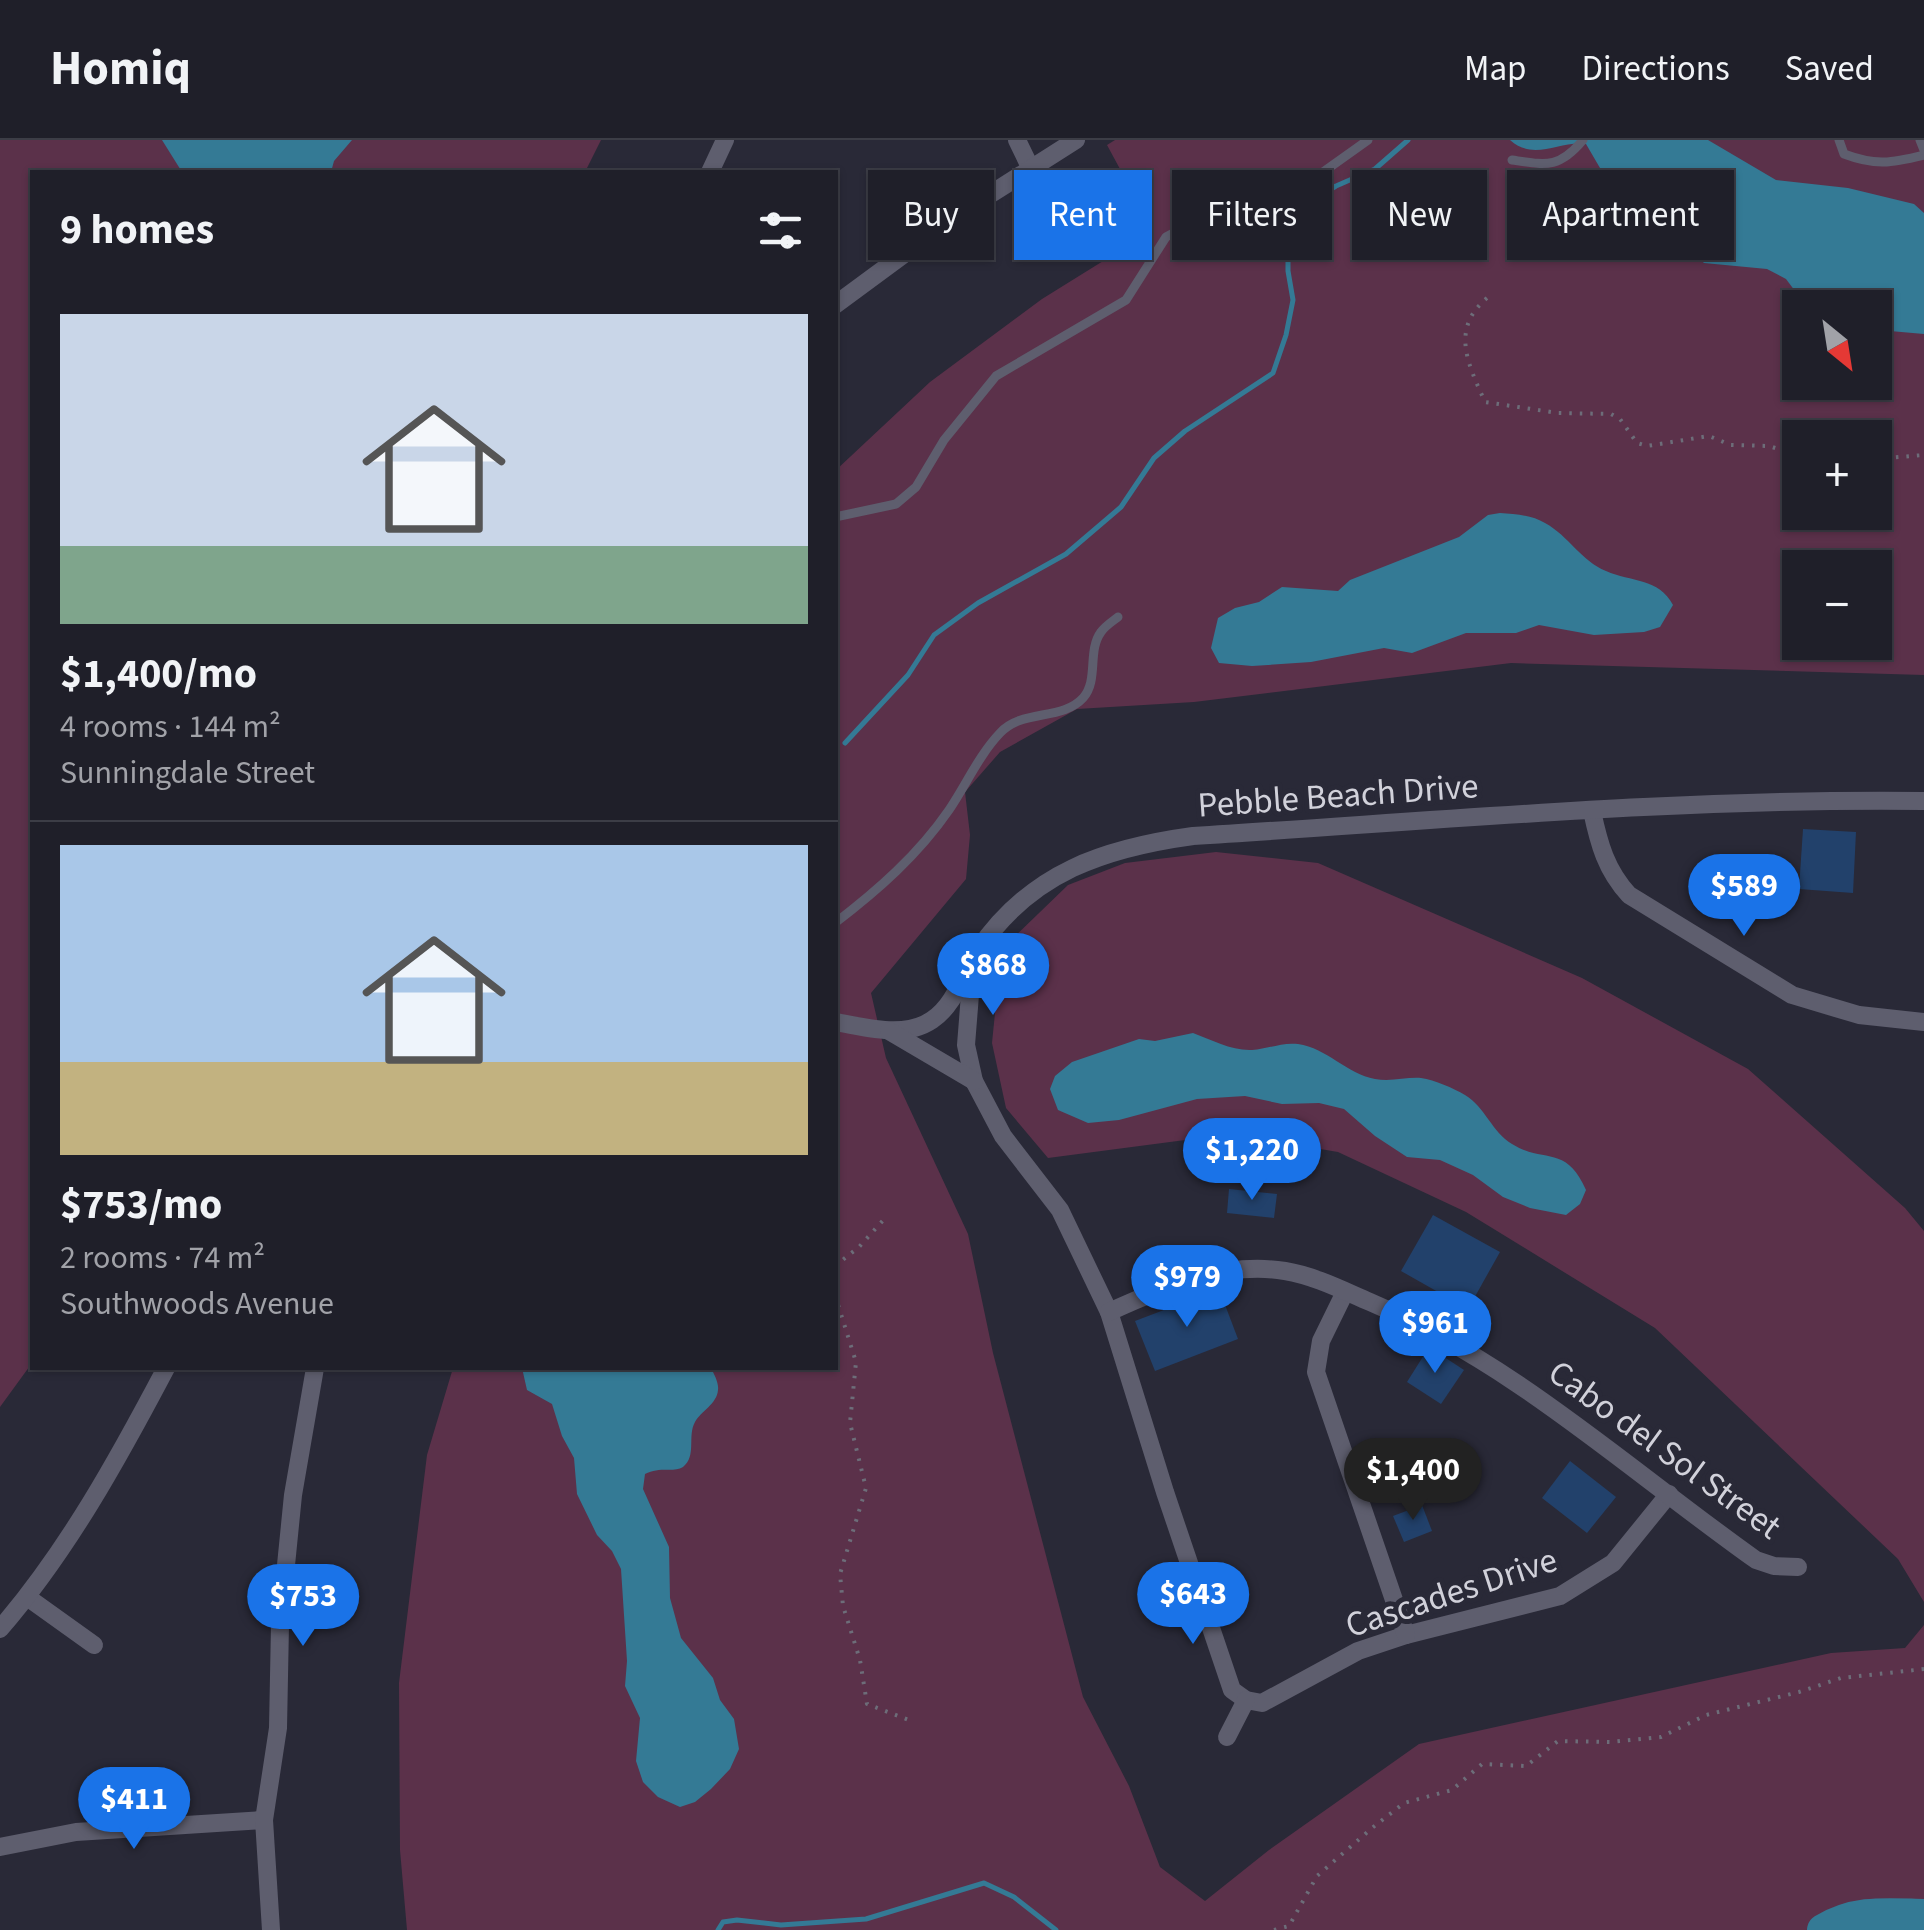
<!DOCTYPE html>
<html lang="en">
<head>
<meta charset="utf-8">
<style>
	:root { --surface:#1f1f29; --page:#2c2c35; --text:#f1f3f6; --muted:#a1a2a8; --line:#3c3d46; --accent:#1a73e8 }
	body { margin:0; font-family:"Source Sans 3",sans-serif; background:var(--page); color:var(--text); height:100vh; display:flex; flex-direction:column; font-size:38px; white-space:nowrap }
	* { box-sizing:border-box; margin:0 }
	p { font-size:32px; color:var(--muted) }
	.icon { flex:none; width:55px; height:55px; fill:none; stroke:currentColor; stroke-width:2; stroke-linecap:round; stroke-linejoin:round }
	.map { position:relative; flex:1; overflow:hidden }
	.details { position:absolute; left:30px; top:30px; width:808px; height:1200px; display:flex; flex-direction:column; background:var(--surface); border-radius:0px; box-shadow:0 2px 8px #0004,0 0 0 2px var(--line) }
	.details>* { flex:none }
	.guide { position:absolute; left:868px; top:30px; width:905px; height:90px; display:flex; gap:20px }
	.needle { width:65px; rotate:150deg }
	.tools { position:absolute; left:1782px; top:150px; display:grid; gap:20px }
	.tools a { display:grid; place-items:center; width:110px; height:110px; border-radius:0px; background:var(--surface); box-shadow:0 2px 8px #0004,0 0 0 2px var(--line); font-size:50px }
	.price { position:absolute; translate:-50% -85px; padding:0 22px; border-radius:35px; background:var(--accent); color:#fff; font-size:32px; line-height:65px; filter:drop-shadow(0 2px 5px #0008) }
	.price::after { content:''; position:absolute; left:50%; top:60px; width:30px; height:22px; margin-left:-15px; background:inherit; clip-path:polygon(0 0,100% 0,50% 100%) }
	.price.active { background:#222; color:#fff }
	ul { padding:0; list-style:none }
	li { display:grid; align-content:center; gap:20px; height:530px; padding:0 30px }
	li+li { border-top:2px solid var(--line) }
	li span { display:grid; place-items:center; height:310px; border-radius:0px; color:#555 }
	li>.icon { margin-inline-start:auto }
	span .icon { width:180px; height:180px; fill:#fffc; stroke-width:1 }
	li b { font-size:42px }
	h2 { display:flex; justify-content:space-between; align-items:center; height:120px; padding:0 30px; font-size:42px }
	.pill { padding:0 35px; border-radius:0px; background:var(--surface); box-shadow:0 2px 8px #0004,0 0 0 2px var(--line); font-size:35px; line-height:90px }
	.pill.active { background:var(--accent); color:#fff }
	header { display:flex; align-items:center; gap:60px; box-sizing:border-box; height:140px; padding:0 50px; background:var(--surface); border-bottom:2px solid var(--line) }
	header strong { font-size:48px }
	nav { display:flex; gap:55px; margin-inline-start:auto; font-size:35px }
	.map>svg:first-child { display:block }
</style>
</head>
<body>
<header>
<strong>Homiq</strong>
<nav><a>Map</a><a>Directions</a><a>Saved</a></nav>
</header>
<div class="map">
<svg width="1924" height="1790" viewBox="0 0 1924 1790">
	<rect width="100%" height="100%" fill="#292937"/>
	<g fill="#5b314a" fill-rule="evenodd">
		<polygon points="0,0 601,0 585,32 32,32 32,1223 0,1267"/>
		<path d="M1115,0H1924V535L1511,523L1194,562L1077,569L1000,612L965,652L970,695L966,739L871,853L886,918L968,1094L993,1213L1083,1557L1129,1646L1160,1727L1205,1761L1269,1710L1419,1604L1831,1513L1905,1508L1924,1485V1775C1887,1774 1856,1770 1823,1790H407L400,1710L399,1543L427,1315L453,1228H835V331L930,242L1042,159L1153,90L1107,5ZM1800,168H1875V242H1800ZM1800,298H1875V372H1800ZM1800,428H1875V502H1800Z"/>
		<polygon points="1216,712 1318,723 1582,838 1748,929 1905,1068 1924,1091 1924,1462 1898,1419 1655,1188 1466,1072 1338,1012 1231,994 1048,1018 1006,968 992,903 998,843 1009,802 1068,745 1125,723"/>
	</g>
	<g fill="#347a95">
		<polygon points="162,0 352,0 334,21 331,32 182,32"/>
		<path d="M1510,0H1708L1776,40L1848,48L1914,64L1924,73V194L1890,191L1875,194V168L1807,167L1786,139L1767,129L1704,123L1641,60L1634,48L1600,28L1586,4C1560,0 1534,22 1510,0Z"/>
		<path d="M1500,373C1515,374 1532,375 1545,383C1569,396 1581,421 1606,431C1631,442 1659,438 1673,465L1660,487L1644,492L1594,495L1539,485L1516,493H1466L1412,513L1384,508L1311,522L1252,526L1219,523L1211,508L1218,478L1235,468L1259,462L1282,447L1338,451L1350,440L1459,397L1488,375Z"/>
		<path d="M1193,893C1212,900 1232,911 1252,910C1268,909 1282,902 1298,904C1327,908 1347,934 1375,939C1391,942 1406,937 1421,938C1435,940 1453,948 1465,955C1486,968 1491,991 1512,1004C1544,1024 1566,1004 1586,1050L1580,1064L1566,1075L1530,1068L1503,1057L1473,1035L1440,1020L1407,1017L1375,996L1344,969L1319,963L1282,964L1245,956L1197,959L1119,980L1088,983L1058,970L1050,949L1055,936L1072,922L1139,899L1155,901Z"/>
		<path d="M522,1228H711C714,1234 719,1243 718,1250C717,1264 701,1271 695,1282C687,1296 697,1316 683,1327C674,1333 660,1326 645,1334L643,1349L669,1407L670,1458L681,1498L713,1538L720,1560L734,1579L739,1609L730,1629L711,1649L695,1662L680,1667L658,1657L643,1642L636,1621L640,1578L625,1546L627,1521L621,1429L612,1411L597,1395L577,1354L574,1318L562,1296L552,1264L527,1250Z"/>
	</g>
	<g fill="none" stroke-linecap="round" stroke-linejoin="round">
		<g stroke="#347a95" stroke-width="5">
			<polyline points="845,603 908,535 934,495 978,463 1066,414 1121,367 1154,318 1185,291 1273,233 1286,195 1293,160 1288,131 1288,93 1305,65 1336,46 1375,29 1408,0"/>
			<polyline points="718,1790 723,1782 737,1780 781,1785 866,1779 984,1743 1014,1757 1056,1790"/>
		</g>
		<path stroke="#347a95" stroke-width="32" d="M1823,1790C1856,1770 1887,1774 1924,1775"/>
	</g>
	<g fill="#22416b">
		<polygon points="1803,689 1856,692 1853,753 1799,749"/>
		<polygon points="1229,1049 1277,1054 1274,1078 1227,1073"/>
		<polygon points="1433,1075 1500,1112 1468,1169 1401,1131"/>
		<polygon points="1219,1149 1238,1199 1155,1231 1135,1181"/>
		<polygon points="1429,1207 1464,1230 1441,1264 1407,1242"/>
		<polygon points="1570,1321 1616,1357 1587,1393 1542,1358"/>
		<polygon points="1422,1365 1432,1391 1404,1402 1393,1376"/>
	</g>
	<g fill="none" stroke-linecap="round" stroke-linejoin="round">
		<g stroke="#6d6d79" stroke-width="4" stroke-dasharray="2.5 8" stroke-linecap="butt">
			<path d="M1487,158C1450,189 1468,224 1485,262L1558,273L1611,274L1620,279L1637,303L1647,306L1709,296L1731,305L1769,306L1800,316"/>
			<polyline points="1875,319 1924,315"/>
			<polyline points="835,1126 859,1107 887,1076"/>
			<polyline points="835,1155 856,1222 850,1283 866,1348 840,1434 843,1466 860,1520 867,1564 909,1580"/>
			<polyline points="1274,1790 1289,1786 1317,1736 1372,1688 1404,1663 1452,1650 1482,1624 1526,1626 1558,1601 1611,1602 1661,1597 1706,1575 1799,1552 1841,1538 1924,1529"/>
		</g>
		<g stroke="#5e5e6e" stroke-width="9">
			<path d="M1839,0L1844,14C1876,26 1891,23 1924,15"/>
			<polyline points="1920,0 1924,10"/>
			<path d="M1512,20C1546,25 1559,29 1583,0"/>
			<polyline points="835,377 896,364 916,347 944,300 996,236 1126,160 1166,97 1190,84 1260,77 1368,0"/>
			<path d="M835,783C878,750 918,715 949,670C966,645 979,615 1000,593C1022,569 1062,581 1083,558C1099,540 1087,511 1101,492C1105,486 1113,481 1118,477"/>
		</g>
		<g stroke="#5e5e6e" stroke-width="18">
			<polyline points="1017,0 1030,27"/>
			<polyline points="710,32 725,0"/>
			<polyline points="835,165 953,78 1076,0"/>
			<path d="M1592,671C1599,704 1606,730 1629,755L1792,855L1859,875L1924,882"/>
			<polyline points="973,817 966,905 974,941 1003,996 1060,1070 1109,1172 1165,1352 1232,1550 1246,1560 1262,1563 1358,1511 1406,1495 1560,1456 1613,1423 1669,1354"/>
			<path d="M835,882C866,887 904,899 932,880C956,864 963,833 978,810C1031,732 1105,708 1193,696C1436,681 1680,658 1924,661"/>
			<polyline points="889,891 974,941"/>
			<polyline points="1345,1152 1321,1201 1316,1232 1406,1495"/>
			<path d="M1109,1172C1164,1147 1223,1121 1285,1131C1315,1136 1342,1150 1370,1162C1515,1224 1629,1330 1756,1420L1774,1426L1798,1427"/>
			<polyline points="27,1457 94,1505"/>
			<path d="M0,1489C68,1410 118,1319 166,1228"/>
			<polyline points="1227,1597 1246,1560"/>
			<polyline points="0,1707 76,1692 264,1680"/>
			<polyline points="271,1790 264,1680 278,1588 280,1485 293,1355 315,1228"/>
		</g>
	</g>
	<g text-anchor="middle" stroke-width="10" stroke-linejoin="round" paint-order="stroke">
		<g font-size="35" fill="#d1d1da" stroke="#292937">
			<text transform="translate(1338 655) rotate(-4)" y="12">Pebble Beach Drive</text>
			<text transform="translate(1665 1309) rotate(36)" y="12">Cabo del Sol Street</text>
			<text transform="translate(1451 1452) rotate(-18)" y="12">Cascades Drive</text>
		</g>
	</g>
</svg>
<div class="tools">
<a><svg class="needle" viewBox="-14 -14 28 28"><path d="M0-13l5 13h-10z" fill="#e53935"/><path d="M0 13l5-13h-10z" fill="#a1a2a8"/></svg></a>
<a>+</a>
<a>−</a>
</div>
<b class="price" style="left:1744px;top:799px">$589</b>
<b class="price" style="left:993px;top:878px">$868</b>
<b class="price" style="left:1252px;top:1063px">$1,220</b>
<b class="price" style="left:1187px;top:1190px">$979</b>
<b class="price" style="left:1435px;top:1236px">$961</b>
<b class="price active" style="left:1413px;top:1383px">$1,400</b>
<b class="price" style="left:1193px;top:1507px">$643</b>
<b class="price" style="left:303px;top:1509px">$753</b>
<b class="price" style="left:134px;top:1712px">$411</b>
<div class="guide">
<a class="pill">Buy</a>
<a class="pill active">Rent</a>
<a class="pill">Filters</a>
<a class="pill">New</a>
<a class="pill">Apartment</a>
</div>
<section class="details">
<h2>9 homes<svg class="icon" aria-label="filters" viewBox="0 0 24 24"><path d="M4 7h16M4 17h16"/><circle cx="9" cy="7" r="2"/><circle cx="15" cy="17" r="2"/></svg></h2>
<ul>
<li><span style="background:linear-gradient(#c9d6e8 75%,#7fa58c 0)"><svg class="icon" aria-label="home" viewBox="0 0 24 24"><path d="M3 11l9-7 9 7M6 9v11h12V9"/></svg></span><div><b>$1,400/mo</b><p>4 rooms · 144 m²</p><p>Sunningdale Street</p></div></li>
<li><span style="background:linear-gradient(#a9c7e8 70%,#c2b280 0)"><svg class="icon" aria-label="home" viewBox="0 0 24 24"><path d="M3 11l9-7 9 7M6 9v11h12V9"/></svg></span><div><b>$753/mo</b><p>2 rooms · 74 m²</p><p>Southwoods Avenue</p></div></li>
</ul>
</section>
</div>
</body>
</html>
